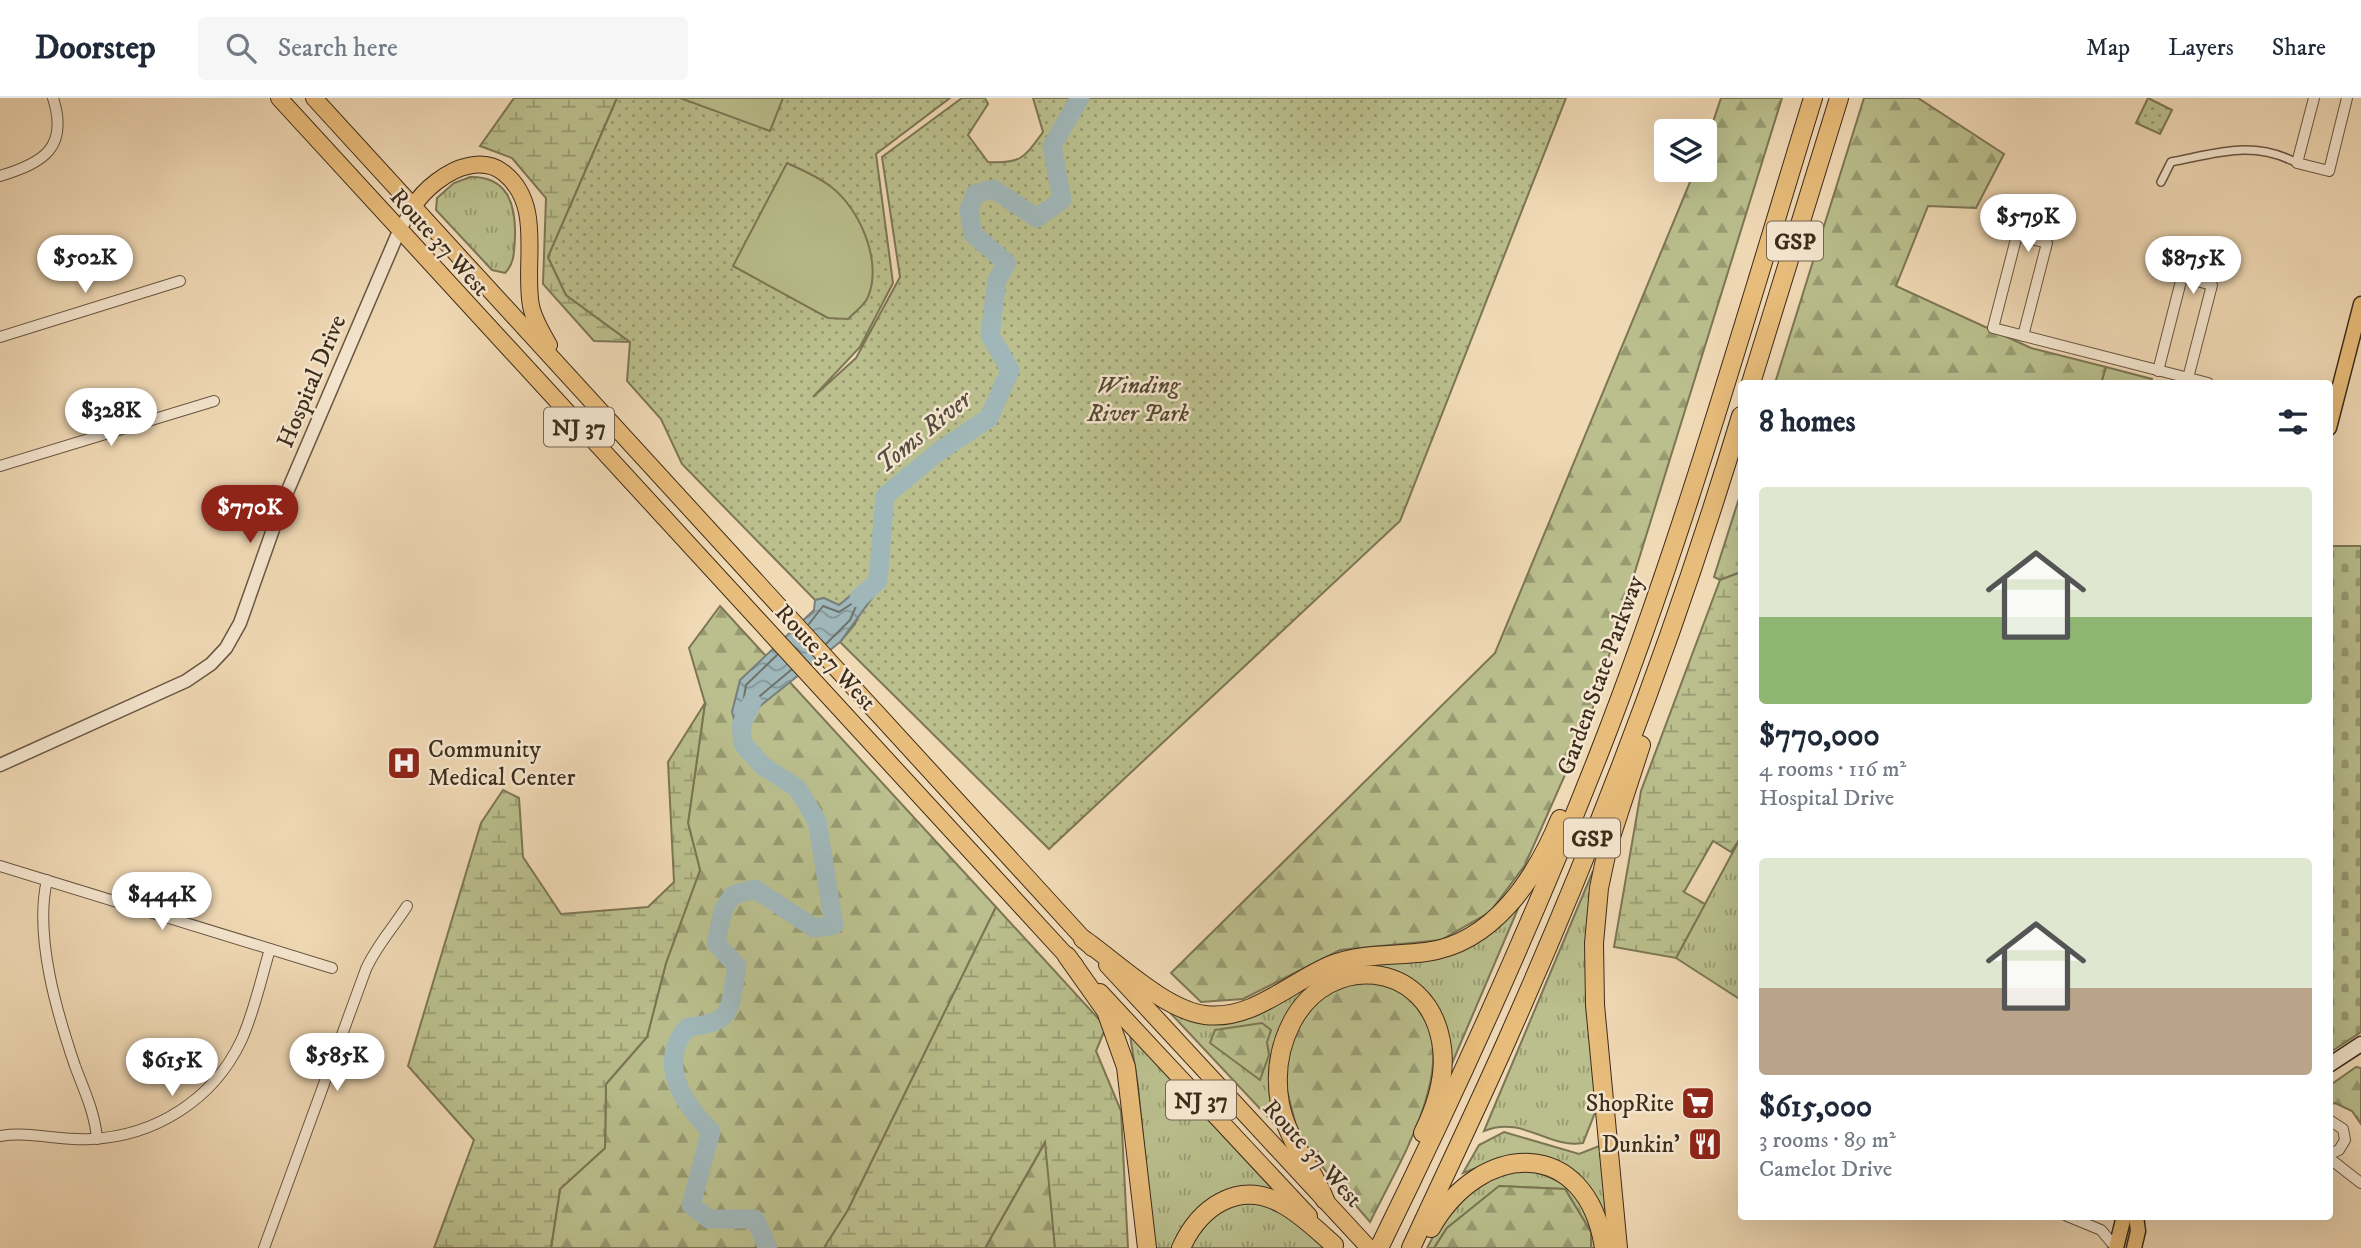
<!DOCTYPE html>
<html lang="en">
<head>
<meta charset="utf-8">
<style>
	:root { --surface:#fff; --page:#f6f6f7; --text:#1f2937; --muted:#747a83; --line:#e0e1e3; --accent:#8f2418 }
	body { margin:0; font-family:"IM FELL DW Pica",serif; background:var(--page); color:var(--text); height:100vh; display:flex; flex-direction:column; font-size:26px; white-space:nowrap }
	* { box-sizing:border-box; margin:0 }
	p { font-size:23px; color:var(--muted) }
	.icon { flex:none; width:38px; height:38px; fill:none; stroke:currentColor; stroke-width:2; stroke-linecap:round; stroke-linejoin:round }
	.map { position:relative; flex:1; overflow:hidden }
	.panel { position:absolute; left:1738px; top:282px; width:595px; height:840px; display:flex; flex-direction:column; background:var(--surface); border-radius:7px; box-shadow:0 7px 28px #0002 }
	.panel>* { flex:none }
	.buttons { position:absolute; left:1654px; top:21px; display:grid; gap:14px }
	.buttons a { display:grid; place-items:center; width:63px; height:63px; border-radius:7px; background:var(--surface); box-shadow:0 7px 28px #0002; font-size:35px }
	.price { position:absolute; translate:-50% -60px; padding:0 16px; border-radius:24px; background:#fff; color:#222; font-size:23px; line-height:46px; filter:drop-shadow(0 2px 4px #0008) }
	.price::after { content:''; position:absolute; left:50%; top:42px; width:21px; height:16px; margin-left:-10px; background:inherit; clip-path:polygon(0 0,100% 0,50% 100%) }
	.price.on { background:var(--accent); color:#fff }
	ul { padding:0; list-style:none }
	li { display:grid; align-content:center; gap:14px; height:371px; padding:0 21px }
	li span { display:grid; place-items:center; height:217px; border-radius:7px; color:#555 }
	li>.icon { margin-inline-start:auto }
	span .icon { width:126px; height:126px; fill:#fffc; stroke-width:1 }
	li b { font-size:30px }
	h2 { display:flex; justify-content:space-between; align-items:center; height:84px; padding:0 21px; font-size:30px }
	header { display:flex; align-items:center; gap:42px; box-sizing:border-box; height:98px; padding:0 35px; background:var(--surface); border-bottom:2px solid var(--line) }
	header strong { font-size:33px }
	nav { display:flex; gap:38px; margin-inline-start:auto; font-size:24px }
	.search { width:490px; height:63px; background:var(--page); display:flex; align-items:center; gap:18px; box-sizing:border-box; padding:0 24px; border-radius:7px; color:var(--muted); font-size:26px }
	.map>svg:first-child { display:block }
</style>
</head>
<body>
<header>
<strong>Doorstep</strong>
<div class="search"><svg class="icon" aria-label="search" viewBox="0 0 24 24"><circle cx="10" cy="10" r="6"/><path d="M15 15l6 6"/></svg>Search here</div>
<nav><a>Map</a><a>Layers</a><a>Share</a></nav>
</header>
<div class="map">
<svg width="2361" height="1150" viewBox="0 0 2361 1150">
	<defs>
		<pattern id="grass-tufts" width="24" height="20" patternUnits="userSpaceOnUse" patternTransform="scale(1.75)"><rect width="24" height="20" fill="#babf8d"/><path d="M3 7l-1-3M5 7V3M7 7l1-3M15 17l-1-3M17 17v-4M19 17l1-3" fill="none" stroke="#989b72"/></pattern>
		<pattern id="forest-firs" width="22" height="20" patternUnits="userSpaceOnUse" patternTransform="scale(1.75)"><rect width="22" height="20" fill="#babf8d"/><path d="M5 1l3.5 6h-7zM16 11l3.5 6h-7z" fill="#989b72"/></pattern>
		<pattern id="wetland-marsh" width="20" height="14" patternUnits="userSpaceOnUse" patternTransform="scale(1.75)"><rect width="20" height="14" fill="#babf8d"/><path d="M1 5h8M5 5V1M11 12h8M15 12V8" fill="none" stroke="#989b72"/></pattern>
		<pattern id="cemetery-stones" width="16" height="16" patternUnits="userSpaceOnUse" patternTransform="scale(1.75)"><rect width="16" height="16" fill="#babf8d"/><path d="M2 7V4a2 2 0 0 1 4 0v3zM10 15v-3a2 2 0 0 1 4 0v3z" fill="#989b72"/></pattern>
		<pattern id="park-dots" width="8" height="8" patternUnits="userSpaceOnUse" patternTransform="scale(1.75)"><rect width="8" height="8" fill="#babf8d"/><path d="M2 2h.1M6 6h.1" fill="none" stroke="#989b72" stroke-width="1.8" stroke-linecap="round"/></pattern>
		<pattern id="water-waves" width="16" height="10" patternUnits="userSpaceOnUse" patternTransform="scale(1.75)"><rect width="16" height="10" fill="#a0b7b9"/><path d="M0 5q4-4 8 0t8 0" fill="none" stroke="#849596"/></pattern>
	</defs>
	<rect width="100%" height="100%" fill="#f0d9b5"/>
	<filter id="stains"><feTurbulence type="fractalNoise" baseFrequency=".00286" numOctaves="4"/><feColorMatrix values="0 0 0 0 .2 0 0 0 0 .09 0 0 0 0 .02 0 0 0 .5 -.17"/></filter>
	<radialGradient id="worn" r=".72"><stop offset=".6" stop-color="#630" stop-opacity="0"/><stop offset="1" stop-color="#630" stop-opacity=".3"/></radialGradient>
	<g fill="url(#grass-tufts)" stroke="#7c7654" stroke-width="2">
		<path d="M470,79C508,78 516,107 515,139C514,153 515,165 505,175L492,172L436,112L437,100L454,85Z"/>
		<polygon points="2106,269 2152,281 2151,285 2101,285"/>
		<polygon points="1741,739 1741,902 1676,860"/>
		<path d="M1593,773L1598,1007L1583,1045C1548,1051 1523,1017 1484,1033Z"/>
		<polygon points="1520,806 1450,970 1445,936 1308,892 1279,1031 1162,906 1202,922 1332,872 1434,858"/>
		<path d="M1130,937L1277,1096C1216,1098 1203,1090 1173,1150H1154L1138,989Z"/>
		<polygon points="1504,1034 1579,1056 1602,1047 1612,1150 1601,1114 1535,1058 1507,1058 1463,1075 1479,1047"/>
		<path d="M1522,1070C1578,1086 1580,1097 1597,1150H1591V1134L1565,1091L1500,1088L1447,1130L1434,1150H1427L1442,1122L1478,1085Z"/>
		<polygon points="1247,1102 1278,1108 1326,1150 1187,1150 1210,1116"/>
	</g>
	<g fill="url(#forest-firs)" stroke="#7c7654" stroke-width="2">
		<polygon points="1721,0 1782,0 1588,625 1525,767 1490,814 1441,842 1340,852 1243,901 1201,904 1171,875 1495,555 1695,72 1704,72 1705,48"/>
		<polygon points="1864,0 1918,0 2004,56 1976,110 1928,108 1896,188 2031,250 2106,269 2101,285 1775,285"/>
		<polygon points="1741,394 1741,474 1720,482 1714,479"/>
		<polygon points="720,508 996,809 848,1112 824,1150 551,1150 560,1091 605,1050 606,986 647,939 666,865 700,772 688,725 705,605 689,550"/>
		<path d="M1359,882C1376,885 1397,887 1410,899C1471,953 1397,1068 1370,1124L1300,1043L1284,981L1289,948L1305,913L1329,893Z"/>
		<polygon points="1262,925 1271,932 1267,944 1269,957 1260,982 1210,945 1215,932"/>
		<polygon points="2356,969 2361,970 2361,1026 2352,1013 2335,1005 2329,1007 2329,988"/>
		<polygon points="1046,1043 1055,1150 985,1150"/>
		<polygon points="1499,1088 1565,1091 1591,1134 1591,1150 1434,1150 1447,1130"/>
	</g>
	<g fill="url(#wetland-marsh)" stroke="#7c7654" stroke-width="2">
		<polygon points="514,0 617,0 548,159 566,197 630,244 594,243 543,186 546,100 512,60 480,48"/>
		<polygon points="1741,474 1741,739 1731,754 1713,743 1684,794 1705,806 1676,860 1614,849 1641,693 1720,482"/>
		<polygon points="705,605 688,725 700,772 666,865 647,939 606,986 605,1050 560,1091 551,1150 434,1150 474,1042 408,968 481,725 503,692 519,700 523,759 561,816 648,809 674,784 668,664"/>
		<polygon points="996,809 1106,929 1096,953 1121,1013 1128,1150 1055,1150 1045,1044 985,1150 824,1150 848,1112"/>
	</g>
	<polygon fill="url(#cemetery-stones)" stroke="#7c7654" stroke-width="2" points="2329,448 2361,448 2361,934 2329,955"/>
	<g fill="url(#park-dots)" stroke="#7c7654" stroke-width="2">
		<path d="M617,0H950L876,56L893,185L860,249L813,299L856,260L900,179L882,59L962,0H985L988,6L968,37L988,64C1021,66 1024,60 1043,34L1033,0H1566L1400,423L1049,751L840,544L855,526L875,478L839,508L824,500L815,502L682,366L661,321L627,283L630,244L566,197L548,159Z"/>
		<polygon points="2148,0 2172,12 2160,36 2136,25"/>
	</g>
	<g fill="#babf8d" stroke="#7c7654" stroke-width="2">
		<polygon points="680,0 783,0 770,33"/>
		<path d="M787,65C802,72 817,78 830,88C860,110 884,166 867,201C863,208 854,215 848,221L828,220L733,168Z"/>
	</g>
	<polygon fill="url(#water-waves)" stroke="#787f7a" stroke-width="2" points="875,477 880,489 840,544 759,609 749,627 736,628 732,614 740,582 814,512 815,502 824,500 839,507"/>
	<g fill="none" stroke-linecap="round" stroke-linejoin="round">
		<g stroke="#6e726a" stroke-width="2">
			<polyline points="809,526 823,508 839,514 853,505 857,506 850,522 826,546"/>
			<polyline points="777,557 746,587 741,617 746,617 754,603 791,572"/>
		</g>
		<g stroke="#a0b7b9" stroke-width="19">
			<polyline points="859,500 878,483 885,398 938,354 989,320 1010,272 990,237 997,182 1007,165 973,136 969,112 975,96 993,91 1037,120 1062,102 1052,48 1080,0"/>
			<path d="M752,604L741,628L743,646L763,668L797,690L817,723L834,827L814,830L755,791L733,797L723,812L716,845L737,868C729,909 736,925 688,929C656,964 683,1006 711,1033L691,1107L709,1121H755L768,1150"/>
		</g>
		<g stroke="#6a5742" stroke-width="10">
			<path id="pedestrian" d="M2161,84L2171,64C2218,55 2253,42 2297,65"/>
		</g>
		<g stroke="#6a5742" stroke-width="12">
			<g id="minor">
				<polyline points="2314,0 2297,65 2329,73 2347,0"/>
				<path d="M0,78C43,65 69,50 53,0"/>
				<path d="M2023,238L2047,145L2017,137L1993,230C2065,248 2136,267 2208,285"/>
				<polyline points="0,239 180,183"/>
				<polyline points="2158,273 2182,179 2212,187 2188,280"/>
				<polyline points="0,368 214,303"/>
				<polyline points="0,768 332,870"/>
				<path d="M47,782C34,838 57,915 75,968C84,992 95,1015 97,1041"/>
				<polyline points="2329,1022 2343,1031 2345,1042 2339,1052 2329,1056"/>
				<path d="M0,1038C31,1033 60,1043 91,1041C155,1038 213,1002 241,943C254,915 261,881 270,851"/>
				<polyline points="2329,1060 2361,1085"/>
				<polyline points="2067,1118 2101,1132 2116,1150"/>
				<path d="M264,1150L366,871C377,847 393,830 407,808"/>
			</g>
		</g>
		<g stroke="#6a5742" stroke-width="15">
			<polyline id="tertiary" points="0,667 186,583 211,566 226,550 240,525 282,406 399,133 413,109"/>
		</g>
		<g stroke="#3d2c1b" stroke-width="17">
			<polyline id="secondary" points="2329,967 2361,946"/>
		</g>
		<g stroke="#3d2c1b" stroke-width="17">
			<g id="primary">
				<polyline points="2329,330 2361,206"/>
				<polyline points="2116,1150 2124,1118"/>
				<polyline points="2134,1150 2138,1133 2136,1118"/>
			</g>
		</g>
		<g stroke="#3d2c1b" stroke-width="18">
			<g id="trunk">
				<polyline points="279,0 1075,867"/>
				<polyline points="314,0 1092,850"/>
				<path d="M413,109C424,91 448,72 468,68C481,65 494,67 504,75C544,107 523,164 531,208C534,222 542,235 549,247"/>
				<polyline points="1107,867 1369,1150"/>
				<polyline points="1100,894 1309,1118"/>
			</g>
		</g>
		<g stroke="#3d2c1b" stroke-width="20">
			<g id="motorway">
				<polyline points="1751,285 1839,0"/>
				<path d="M1083,841C1116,864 1165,912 1205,917C1252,923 1290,884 1331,867C1360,855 1396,858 1426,854C1494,845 1536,779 1560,721"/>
				<polyline points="1067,858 1106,913 1126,969 1147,1150"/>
				<path d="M1325,1102C1312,1069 1287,1042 1280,1006C1275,978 1279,949 1292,924C1329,854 1426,862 1441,943C1447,974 1437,1007 1423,1035"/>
				<path d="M1431,1130C1481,1042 1587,1038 1604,1150"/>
				<path d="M1181,1150C1199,1110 1238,1081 1282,1106C1301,1116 1318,1133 1334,1147"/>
				<path d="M1379,1150C1458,989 1532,826 1598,658C1682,444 1745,220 1813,0"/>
				<path d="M1411,1150C1444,1078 1479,1006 1511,933C1600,733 1678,527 1741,318"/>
				<polyline points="1618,1150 1595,907 1594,845 1599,790 1608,748 1641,647"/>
			</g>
		</g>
		<use href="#pedestrian" stroke="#f5e6cf" stroke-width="7"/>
		<use href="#minor" stroke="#f5e6cf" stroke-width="10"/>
		<use href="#tertiary" stroke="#f5e6cf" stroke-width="12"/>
		<use href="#secondary" stroke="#f5e6cf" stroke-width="14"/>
		<use href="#primary" stroke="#e8bc7a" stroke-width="14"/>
		<use href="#trunk" stroke="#e8bc7a" stroke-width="16"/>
		<use href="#motorway" stroke="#e8bc7a" stroke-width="18"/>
	</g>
	<defs>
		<g id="hospital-square" transform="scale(1.75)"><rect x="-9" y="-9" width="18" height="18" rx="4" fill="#8f2418" stroke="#f5e6cf"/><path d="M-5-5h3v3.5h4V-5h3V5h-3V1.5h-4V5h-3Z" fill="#fff"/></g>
		<g id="supermarket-square" transform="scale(1.75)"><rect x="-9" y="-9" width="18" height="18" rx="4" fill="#8f2418" stroke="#f5e6cf"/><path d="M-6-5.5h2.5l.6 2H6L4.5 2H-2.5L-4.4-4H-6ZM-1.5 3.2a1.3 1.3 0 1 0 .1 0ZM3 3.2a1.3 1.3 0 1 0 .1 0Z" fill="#fff"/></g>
		<g id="restaurant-square" transform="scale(1.75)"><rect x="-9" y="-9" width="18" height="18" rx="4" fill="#8f2418" stroke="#f5e6cf"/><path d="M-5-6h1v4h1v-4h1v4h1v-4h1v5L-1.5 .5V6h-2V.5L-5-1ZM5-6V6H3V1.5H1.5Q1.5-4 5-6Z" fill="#fff"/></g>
	</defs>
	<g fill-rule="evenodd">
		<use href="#hospital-square" x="404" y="665"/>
		<use href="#supermarket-square" x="1698" y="1005"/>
		<use href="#restaurant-square" x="1705" y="1046"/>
	</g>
	<g text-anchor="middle" stroke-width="5" stroke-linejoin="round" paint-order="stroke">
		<g fill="#f5e6cf" stroke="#746451" stroke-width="2">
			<rect x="1767" y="123.5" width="56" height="39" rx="5"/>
			<rect x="544" y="309.5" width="70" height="39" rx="5"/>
			<rect x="1564" y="720.5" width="56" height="39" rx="5"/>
			<rect x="1166" y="982.5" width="70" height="39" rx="5"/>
		</g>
		<g font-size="23" font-weight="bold" fill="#3d2c1b">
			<text x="1795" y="151">GSP</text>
			<text x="579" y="337">NJ 37</text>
			<text x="1592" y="748">GSP</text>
			<text x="1201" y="1010">NJ 37</text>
		</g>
		<g font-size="24" fill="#3d2c1b" stroke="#f5e6cf">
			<text transform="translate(440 144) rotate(48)" y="8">Route 37 West</text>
			<text transform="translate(311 283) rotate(-67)" y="8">Hospital Drive</text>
			<text transform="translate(826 559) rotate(47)" y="8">Route 37 West</text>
			<text transform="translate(1600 577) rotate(-70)" y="8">Garden State Parkway</text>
			<text transform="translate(1313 1055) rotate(48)" y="8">Route 37 West</text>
		</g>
		<g font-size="24" font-style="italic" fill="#564932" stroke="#f5e6cf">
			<text x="1138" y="295">Winding<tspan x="1138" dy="28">River Park</tspan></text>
		</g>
		<g font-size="24" fill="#3d2c1b" stroke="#f5e6cf" text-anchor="end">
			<text x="428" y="659" text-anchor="start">Community<tspan x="428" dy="28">Medical Center</tspan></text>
			<text x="1674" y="1013">ShopRite</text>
			<text x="1680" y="1054">Dunkin'</text>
		</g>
		<g font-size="26" font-style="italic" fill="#564f42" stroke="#f5e6cf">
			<text transform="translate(923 333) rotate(-39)" y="9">Toms River</text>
		</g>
	</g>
	<rect width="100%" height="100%" filter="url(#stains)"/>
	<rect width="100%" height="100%" fill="url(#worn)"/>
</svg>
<div class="buttons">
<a><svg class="icon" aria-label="layers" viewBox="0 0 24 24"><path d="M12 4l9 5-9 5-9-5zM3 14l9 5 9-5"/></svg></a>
</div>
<b class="price" style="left:2028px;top:156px">$579K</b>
<b class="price" style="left:85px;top:197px">$502K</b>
<b class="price" style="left:2193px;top:198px">$875K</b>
<b class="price" style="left:111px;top:350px">$328K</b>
<b class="price on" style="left:250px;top:447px">$770K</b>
<b class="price" style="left:162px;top:834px">$444K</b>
<b class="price" style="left:337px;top:995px">$585K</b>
<b class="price" style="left:172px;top:1000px">$615K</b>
<section class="panel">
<h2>8 homes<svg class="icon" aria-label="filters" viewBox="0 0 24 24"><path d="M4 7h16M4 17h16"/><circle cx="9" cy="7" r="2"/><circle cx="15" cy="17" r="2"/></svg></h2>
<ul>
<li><span style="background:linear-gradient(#dfe7d0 60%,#8fb573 0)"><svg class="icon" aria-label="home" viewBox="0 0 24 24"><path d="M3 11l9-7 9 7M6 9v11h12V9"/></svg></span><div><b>$770,000</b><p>4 rooms · 116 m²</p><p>Hospital Drive</p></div></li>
<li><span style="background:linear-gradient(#dfe7d0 60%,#b9a48a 0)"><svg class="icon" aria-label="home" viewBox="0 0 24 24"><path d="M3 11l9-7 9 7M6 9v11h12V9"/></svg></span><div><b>$615,000</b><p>3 rooms · 89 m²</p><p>Camelot Drive</p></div></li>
</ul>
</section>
</div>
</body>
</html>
